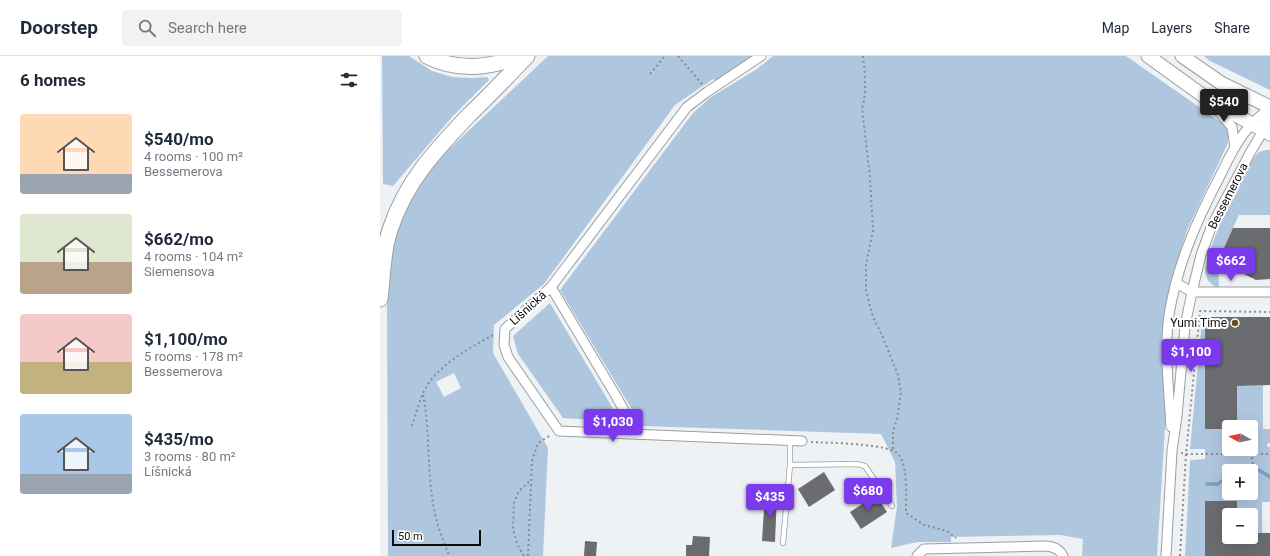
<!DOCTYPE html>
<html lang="en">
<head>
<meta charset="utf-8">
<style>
	:root { --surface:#fff; --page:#f2f2f3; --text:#1f2937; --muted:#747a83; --line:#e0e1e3; --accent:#7c3aed }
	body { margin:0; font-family:Roboto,sans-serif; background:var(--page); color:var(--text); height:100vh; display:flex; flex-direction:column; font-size:15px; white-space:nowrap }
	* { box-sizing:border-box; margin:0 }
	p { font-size:13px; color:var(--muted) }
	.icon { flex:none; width:22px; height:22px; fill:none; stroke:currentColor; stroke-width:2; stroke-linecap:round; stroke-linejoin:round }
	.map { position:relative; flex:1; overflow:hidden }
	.sheet { display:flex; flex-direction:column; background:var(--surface); width:380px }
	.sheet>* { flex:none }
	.needle { width:26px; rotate:278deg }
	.fabs { position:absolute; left:842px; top:364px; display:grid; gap:8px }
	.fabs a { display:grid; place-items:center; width:36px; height:36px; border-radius:4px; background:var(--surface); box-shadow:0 4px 16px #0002; font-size:20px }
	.scale { position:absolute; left:12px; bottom:10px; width:89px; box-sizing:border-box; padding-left:4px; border:2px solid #0d0e0f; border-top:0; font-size:11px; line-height:14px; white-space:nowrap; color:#0d0e0f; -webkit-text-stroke:3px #fff; paint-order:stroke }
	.price { position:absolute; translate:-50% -34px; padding:0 9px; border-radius:4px; background:var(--accent); color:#fff; font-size:13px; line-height:26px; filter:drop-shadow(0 1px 2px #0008) }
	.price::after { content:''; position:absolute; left:50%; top:24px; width:12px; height:9px; margin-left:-6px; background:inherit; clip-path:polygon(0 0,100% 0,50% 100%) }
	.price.on { background:#222; color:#fff }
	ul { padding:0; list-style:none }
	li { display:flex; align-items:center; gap:12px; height:100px; padding:0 20px }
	li span { display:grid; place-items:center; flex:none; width:112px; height:80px; border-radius:4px; color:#555 }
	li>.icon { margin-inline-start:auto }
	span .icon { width:48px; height:48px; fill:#fffc; stroke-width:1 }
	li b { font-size:17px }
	h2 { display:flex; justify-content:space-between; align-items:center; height:48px; padding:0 20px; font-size:17px }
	header { display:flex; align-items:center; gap:24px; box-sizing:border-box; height:56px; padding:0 20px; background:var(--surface); border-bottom:1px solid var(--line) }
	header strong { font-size:19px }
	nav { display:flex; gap:22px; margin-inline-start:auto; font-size:14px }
	.search { width:280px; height:36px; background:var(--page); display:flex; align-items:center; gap:10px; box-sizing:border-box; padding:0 14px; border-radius:4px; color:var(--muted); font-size:15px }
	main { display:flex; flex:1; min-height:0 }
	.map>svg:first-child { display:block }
</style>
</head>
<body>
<header>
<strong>Doorstep</strong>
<div class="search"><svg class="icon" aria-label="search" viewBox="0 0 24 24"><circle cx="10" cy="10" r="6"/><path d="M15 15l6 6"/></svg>Search here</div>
<nav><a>Map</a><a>Layers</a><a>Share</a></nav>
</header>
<main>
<section class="sheet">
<h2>6 homes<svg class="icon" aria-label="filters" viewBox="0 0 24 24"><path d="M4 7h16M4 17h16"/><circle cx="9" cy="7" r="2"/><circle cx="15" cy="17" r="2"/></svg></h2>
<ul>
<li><span style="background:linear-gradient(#ffd9b3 75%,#9aa5b1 0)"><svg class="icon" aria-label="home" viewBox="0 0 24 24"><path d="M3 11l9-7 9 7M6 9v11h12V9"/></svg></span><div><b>$540/mo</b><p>4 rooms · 100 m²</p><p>Bessemerova</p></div></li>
<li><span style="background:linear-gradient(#dfe7d0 60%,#b9a48a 0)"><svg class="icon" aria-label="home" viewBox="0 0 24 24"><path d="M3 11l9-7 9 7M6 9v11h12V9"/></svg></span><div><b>$662/mo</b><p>4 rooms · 104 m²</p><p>Siemensova</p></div></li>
<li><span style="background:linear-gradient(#f6c9c9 60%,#c2b280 0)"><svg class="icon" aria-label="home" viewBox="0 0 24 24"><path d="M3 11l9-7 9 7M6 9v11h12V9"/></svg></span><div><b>$1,100/mo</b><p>5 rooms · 178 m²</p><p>Bessemerova</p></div></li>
<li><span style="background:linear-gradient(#a9c7e8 75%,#9aa5b1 0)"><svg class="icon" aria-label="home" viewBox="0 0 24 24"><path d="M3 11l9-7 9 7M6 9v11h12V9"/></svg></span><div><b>$435/mo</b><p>3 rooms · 80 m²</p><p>Líšnická</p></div></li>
</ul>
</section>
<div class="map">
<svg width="890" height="500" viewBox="0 0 890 500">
	<rect width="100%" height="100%" fill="#eff2f5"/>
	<g fill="#afc6df" fill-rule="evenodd">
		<polygon points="2,0 29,0 52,15 72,21 91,22 107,21 109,24 72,61 13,130 3,128"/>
		<path d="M168,0H375L336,25L333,23L295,49L164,228L114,269L113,297L168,392L163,500H8L7,252L9,206L20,162L49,112ZM74,317L81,332L64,341L56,326Z"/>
		<path d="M393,0H746L842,67C848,73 849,78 848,87L807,174L791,224L787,250L786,356L777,500H702L703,483L680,479L571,481V486H537L511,492L517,451L515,406L501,378L262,370L180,234L313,57L331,41L377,13Z"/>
		<polygon points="824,0 890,0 890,34 830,5"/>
		<path d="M890,94V159H859L838,205L839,232C831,230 825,223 825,214C825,197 866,108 878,97C882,94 886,94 890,94Z"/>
		<polygon points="170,247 241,366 183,362 138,298 133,280"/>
		<path d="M825,261V373H849V393H871V371H857V330L883,329V373H890V387L887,388V391H890V446H882V477H871V459H857V445L825,446V500H805L810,404L825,403V393H810L822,265ZM849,415H871V437H849Z"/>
	</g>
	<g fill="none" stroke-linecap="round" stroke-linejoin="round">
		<g stroke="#809fc1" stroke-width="3.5">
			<path d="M853,415C866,405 878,413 890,421"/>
			<polyline points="827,428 838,428 849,419"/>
		</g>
	</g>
	<g fill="#6a6c6f">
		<polygon points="853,172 890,172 890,223 876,224 838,205"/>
		<polygon points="825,261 890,261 890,329 857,330 857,371 849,371 849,373 825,373"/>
		<polygon points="444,416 455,434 429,451 418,433"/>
		<polygon points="385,438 397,439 395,486 382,485"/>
		<polygon points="496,439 507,456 481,473 470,456"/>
		<polygon points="825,445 857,445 857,459 849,459 849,481 871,481 871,477 890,477 890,500 825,500"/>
		<polygon points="313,480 330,481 329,500 306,500 306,489 312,489"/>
		<polygon points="205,485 217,486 216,500 204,500"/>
	</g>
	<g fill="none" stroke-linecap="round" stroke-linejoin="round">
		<g stroke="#9b9ea1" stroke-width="6">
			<g id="service">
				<polyline points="410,409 476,408 485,410 512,450"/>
				<polyline points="403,487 410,409 410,385"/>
			</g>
		</g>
		<g stroke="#9b9ea1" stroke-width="11">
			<g id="minor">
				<polyline points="381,0 327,36 307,51 171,231 125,273 124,289 128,301 179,375 422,385"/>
				<polyline points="834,50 852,71 855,91"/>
				<polyline points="796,227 812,236 890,236"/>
				<polyline points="171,231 236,340 257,378"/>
				<path d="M791,371C789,335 784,295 789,259C797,209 817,164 840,120C849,102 858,82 872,68C877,62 884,57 890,52"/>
				<path d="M537,500L544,493L664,490C672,490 679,492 683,500"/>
				<polyline points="786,500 792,395 797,360 805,270 812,236 821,199 832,169 870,97 883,75 890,54"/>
			</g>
		</g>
		<g stroke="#9b9ea1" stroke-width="15">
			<g id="secondary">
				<polyline points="768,0 829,44 890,78"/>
				<polyline points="802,0 841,27 890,51"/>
			</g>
		</g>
		<g stroke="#9b9ea1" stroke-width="17">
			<g id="trunk">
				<path d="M47,0C76,15 109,13 138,0"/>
				<path d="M0,243C3,219 3,193 11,171C27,124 56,94 89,59C109,40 128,20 147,0"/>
			</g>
		</g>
		<g stroke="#898b8d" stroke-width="2" stroke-dasharray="2 3" stroke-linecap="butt">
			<polyline points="298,0 322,28"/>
			<path d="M483,0C485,18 487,35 482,53L490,121L493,175L486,208V235L493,261L502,279L518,319L521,336L517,363L513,375V394"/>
			<polyline points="270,18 285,0"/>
			<path d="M43,339C51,379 46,422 56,462C59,475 65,488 69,500"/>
			<path d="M32,370C37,355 41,336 51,324C67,304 93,290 115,278"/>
			<path d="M431,386C447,387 511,387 519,399C528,411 526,442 526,457L544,469L567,475L576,482"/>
			<polyline points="801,397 806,398 890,398"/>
			<polyline points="871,428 873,409 871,398 871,385"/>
			<polyline points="870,442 870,437"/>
			<polyline points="144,500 137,488 133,473 134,447 139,435 151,424"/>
			<polyline points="148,500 152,405 158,387 171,379"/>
			<polyline points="800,500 806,398 820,255 890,256"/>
		</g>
		<use href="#service" stroke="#fff" stroke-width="4.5"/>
		<use href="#minor" stroke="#fff" stroke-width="9"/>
		<use href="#secondary" stroke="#fff" stroke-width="13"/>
		<use href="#trunk" stroke="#fff" stroke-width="15"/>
	</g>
	<circle fill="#685222" stroke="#fff" stroke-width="1.5" cx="855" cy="267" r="4"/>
	<g text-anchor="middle" stroke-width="4" stroke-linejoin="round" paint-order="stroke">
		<g font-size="12" fill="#0d0e0f" stroke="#fff">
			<text transform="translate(848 140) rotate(-63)" y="4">Bessemerova</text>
			<text transform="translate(148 252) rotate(-42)" y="4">Líšnická</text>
		</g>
		<g font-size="12" fill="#0d0e0f" stroke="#fff" text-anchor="end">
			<text x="847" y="271">Yumi Time</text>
		</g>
	</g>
</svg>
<div class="fabs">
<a><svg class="needle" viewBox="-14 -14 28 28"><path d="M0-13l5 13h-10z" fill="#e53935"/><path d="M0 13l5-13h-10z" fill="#747a83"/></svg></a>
<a>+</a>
<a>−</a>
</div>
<div class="scale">50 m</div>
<b class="price on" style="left:844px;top:67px">$540</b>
<b class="price" style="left:851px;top:226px">$662</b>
<b class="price" style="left:811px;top:317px">$1,100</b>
<b class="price" style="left:233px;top:387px">$1,030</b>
<b class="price" style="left:488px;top:456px">$680</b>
<b class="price" style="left:390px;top:462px">$435</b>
</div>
</main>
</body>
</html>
